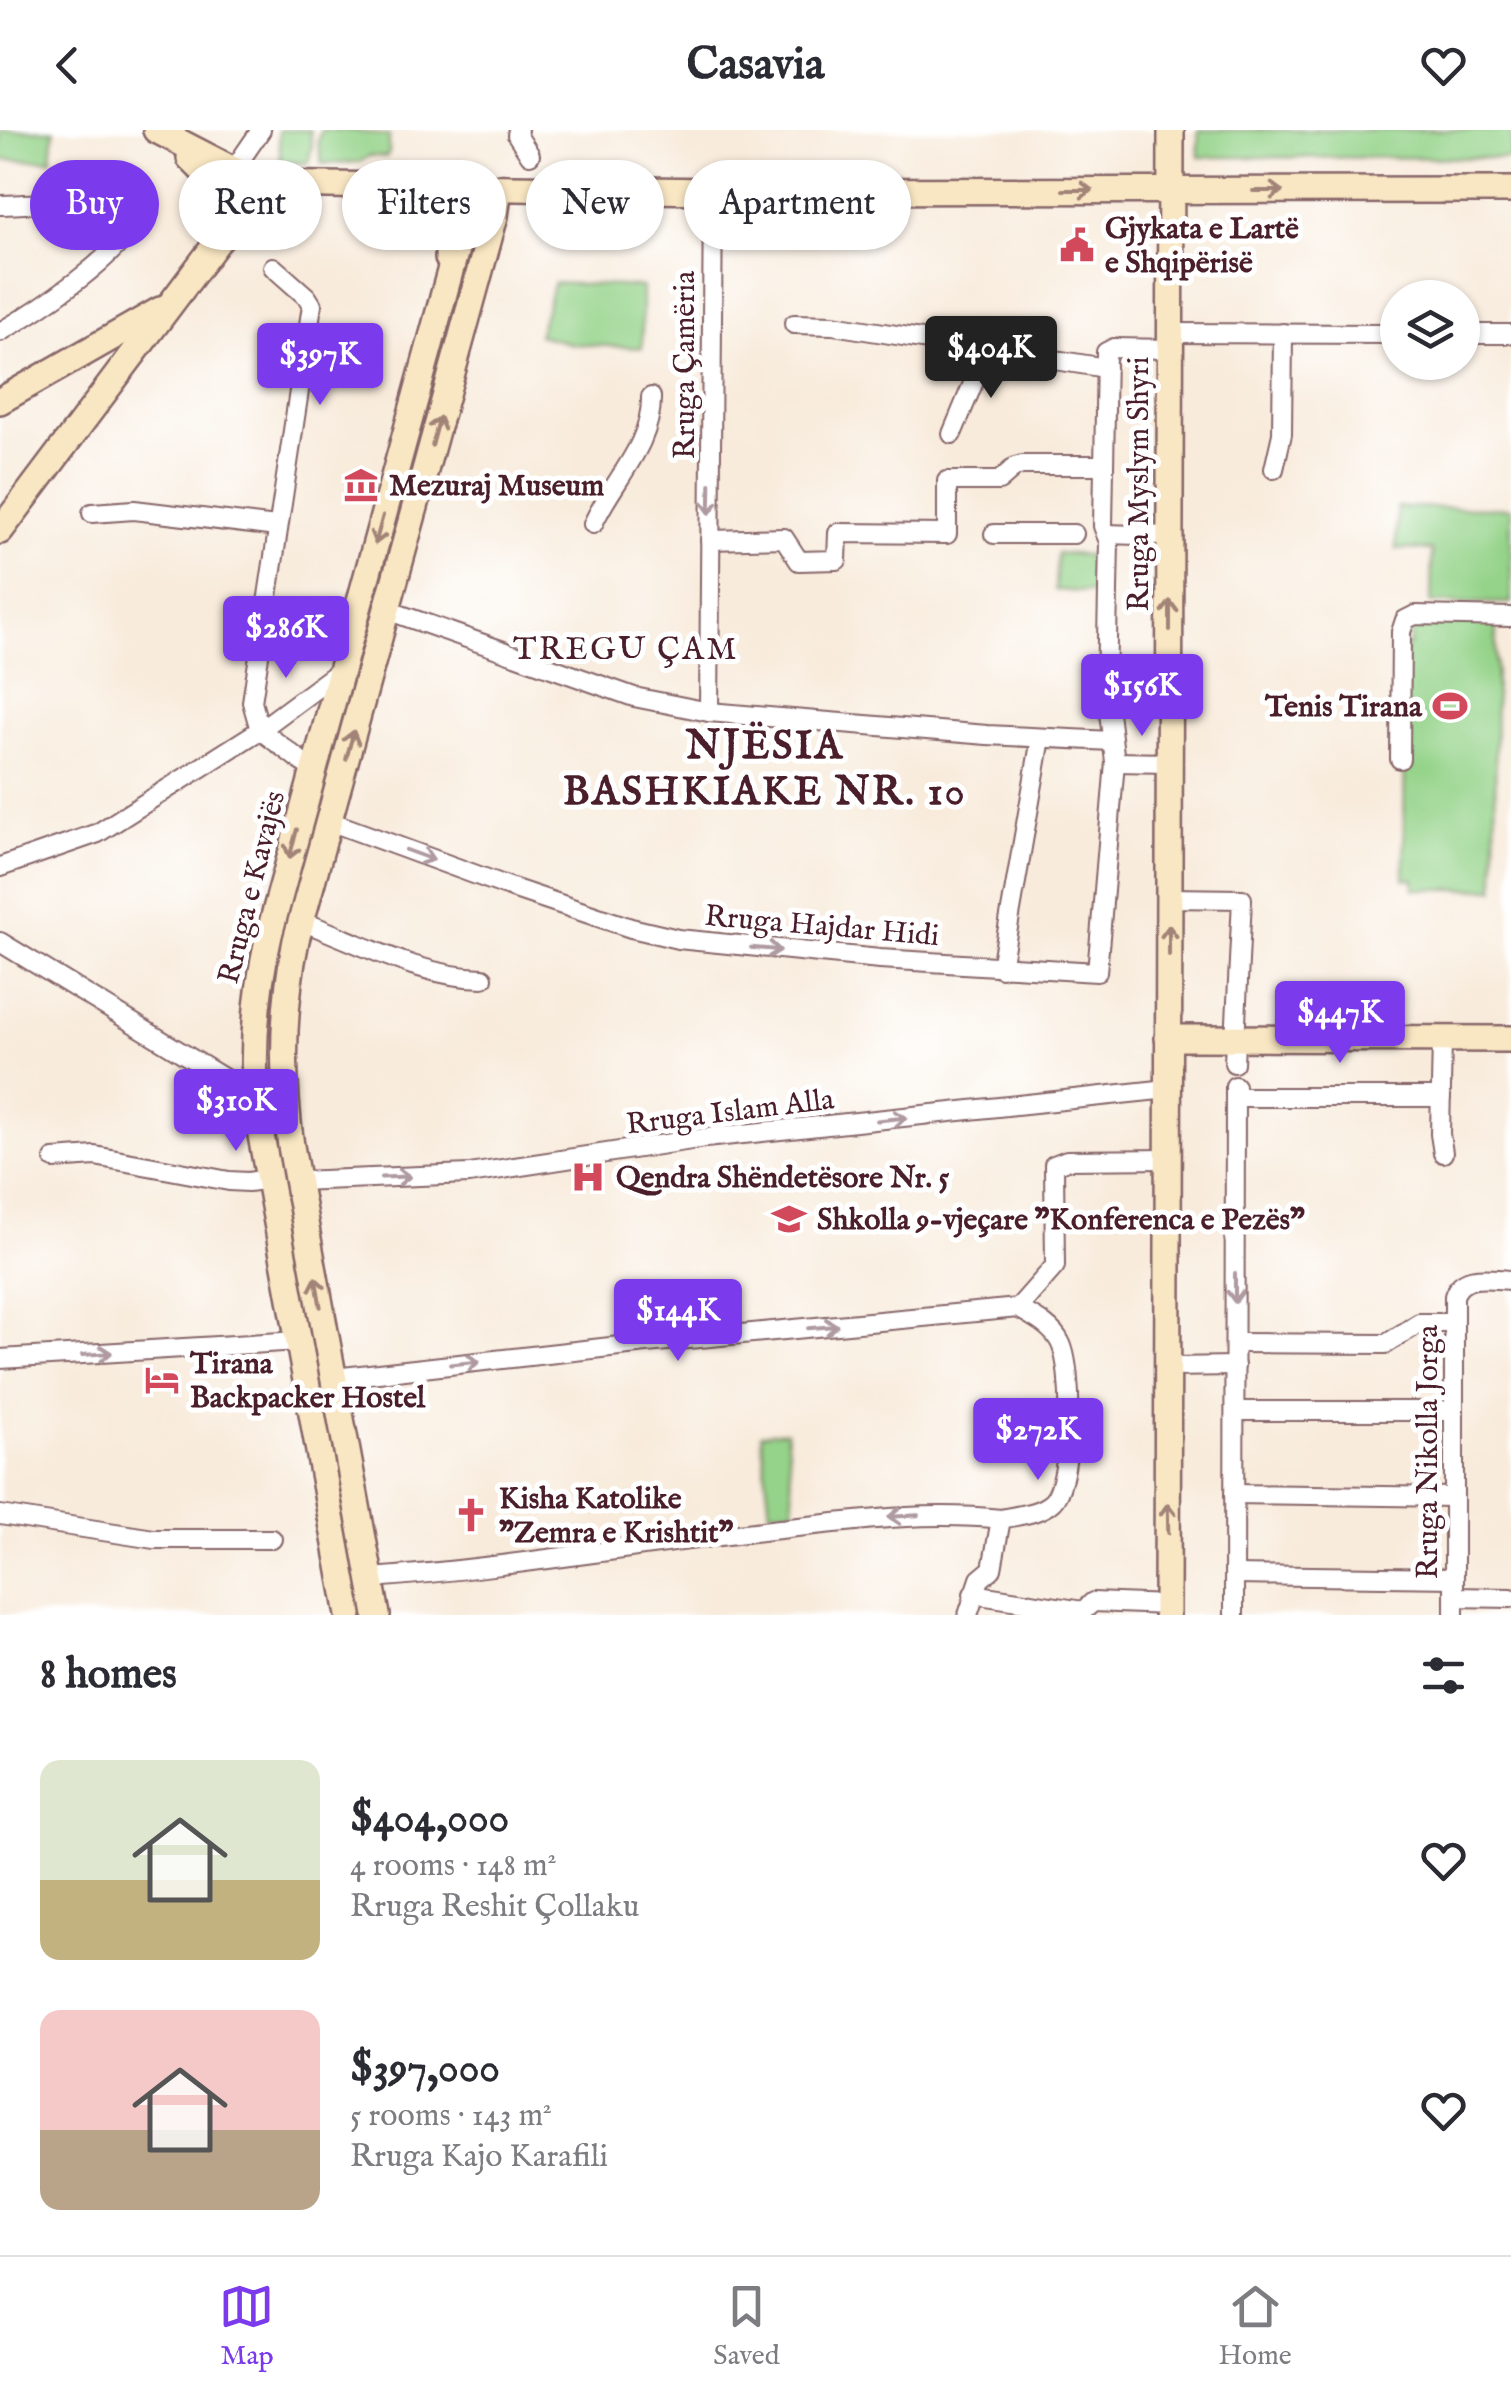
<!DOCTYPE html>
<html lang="en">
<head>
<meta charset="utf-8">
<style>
	:root { --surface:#fff; --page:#f2f2f3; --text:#2b2b33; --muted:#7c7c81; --line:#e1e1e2; --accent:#7c3aed }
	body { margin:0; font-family:"IM FELL English",serif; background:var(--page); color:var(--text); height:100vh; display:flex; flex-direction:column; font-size:38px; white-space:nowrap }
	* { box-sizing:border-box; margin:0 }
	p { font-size:32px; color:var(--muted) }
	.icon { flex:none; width:55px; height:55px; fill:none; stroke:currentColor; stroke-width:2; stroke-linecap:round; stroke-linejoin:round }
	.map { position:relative; height:1485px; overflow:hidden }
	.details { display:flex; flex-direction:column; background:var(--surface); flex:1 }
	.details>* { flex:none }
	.top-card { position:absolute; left:30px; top:30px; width:1000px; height:90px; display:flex; gap:20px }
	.fabs { position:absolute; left:1380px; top:150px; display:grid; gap:20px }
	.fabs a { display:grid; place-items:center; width:100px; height:100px; border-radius:50%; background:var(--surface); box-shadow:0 2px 8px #0004; font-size:50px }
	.price { position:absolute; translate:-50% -85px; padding:0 22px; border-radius:10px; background:var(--accent); color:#fff; font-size:32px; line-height:65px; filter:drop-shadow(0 2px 5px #0008) }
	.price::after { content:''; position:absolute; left:50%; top:60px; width:30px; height:22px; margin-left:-15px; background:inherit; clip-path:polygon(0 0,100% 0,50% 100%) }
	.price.on { background:#222; color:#fff }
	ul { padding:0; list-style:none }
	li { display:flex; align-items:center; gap:30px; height:250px; padding:0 40px }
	li span { display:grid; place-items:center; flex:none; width:280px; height:200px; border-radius:20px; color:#555 }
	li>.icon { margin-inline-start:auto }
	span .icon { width:120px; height:120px; fill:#fffc; stroke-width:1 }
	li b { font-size:42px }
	h2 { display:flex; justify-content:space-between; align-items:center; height:120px; padding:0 40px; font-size:42px }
	.chip { padding:0 35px; border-radius:45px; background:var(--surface); box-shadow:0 2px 8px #0004; font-size:35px; line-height:90px }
	.chip.on { background:var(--accent); color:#fff }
	header { display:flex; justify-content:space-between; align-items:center; height:130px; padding:0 40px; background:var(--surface); font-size:45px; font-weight:700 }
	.tabs { display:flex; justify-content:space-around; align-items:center; height:140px; border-top:2px solid var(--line); background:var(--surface); font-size:28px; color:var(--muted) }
	.tabs a { display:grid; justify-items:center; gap:5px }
	.tabs .on { color:var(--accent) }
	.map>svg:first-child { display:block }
</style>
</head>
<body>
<header><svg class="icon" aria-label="back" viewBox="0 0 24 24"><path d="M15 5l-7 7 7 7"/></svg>Casavia<svg class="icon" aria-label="heart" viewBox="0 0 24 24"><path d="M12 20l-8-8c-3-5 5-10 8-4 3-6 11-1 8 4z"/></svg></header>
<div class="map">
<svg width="1511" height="1485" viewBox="0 0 1511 1485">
	<rect width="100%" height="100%" fill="#fff"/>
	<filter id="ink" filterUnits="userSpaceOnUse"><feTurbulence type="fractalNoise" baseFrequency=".01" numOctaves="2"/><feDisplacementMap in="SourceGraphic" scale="20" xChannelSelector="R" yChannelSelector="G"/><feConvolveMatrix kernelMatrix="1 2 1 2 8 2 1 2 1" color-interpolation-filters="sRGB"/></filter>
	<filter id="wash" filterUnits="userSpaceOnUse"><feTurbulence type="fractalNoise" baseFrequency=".0048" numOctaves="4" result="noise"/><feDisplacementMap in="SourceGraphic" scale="40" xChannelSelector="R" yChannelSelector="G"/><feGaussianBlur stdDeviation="2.25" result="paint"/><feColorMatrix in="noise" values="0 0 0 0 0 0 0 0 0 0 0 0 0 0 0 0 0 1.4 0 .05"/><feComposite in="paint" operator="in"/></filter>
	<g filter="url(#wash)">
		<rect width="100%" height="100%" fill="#f8ebdb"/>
		<g fill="#94d389" stroke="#6f795a" stroke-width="2.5">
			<polygon points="0,0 54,0 51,30 0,30"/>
			<polygon points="278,0 310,0 312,16 308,33 281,32"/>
			<polygon points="321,0 348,0 389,6 389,23 386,27 369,26 360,32 322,34 318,12"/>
			<polygon points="1198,0 1511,0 1511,28 1199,27"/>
			<polygon points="554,153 642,157 642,218 573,214 538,205"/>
			<polygon points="1397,377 1511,378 1511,473 1431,473 1432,420 1396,419"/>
			<polygon points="1057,423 1098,426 1096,463 1055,460"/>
			<polygon points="1421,488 1496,489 1495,759 1414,759 1414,749 1404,749 1405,515 1410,515 1411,498"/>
			<polygon points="1284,868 1383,869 1383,885 1284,884"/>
			<polygon points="786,1301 794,1379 770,1381 761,1304"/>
		</g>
	</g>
	<g filter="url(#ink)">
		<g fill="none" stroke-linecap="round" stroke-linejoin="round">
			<g stroke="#876669" stroke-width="22">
				<g id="street">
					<polyline points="518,0 517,5 530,25"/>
					<polyline points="241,29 261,0"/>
					<path d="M0,75C30,75 120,64 135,89C121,126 35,182 0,202"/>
					<polyline points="273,137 307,167 312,175 252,572 260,600 313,640"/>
					<polyline points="794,194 833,195 1106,238"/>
					<polyline points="1171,203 1398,204"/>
					<polyline points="1462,204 1511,204"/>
					<polyline points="952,304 987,220"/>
					<polyline points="1274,339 1282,304 1283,203"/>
					<polyline points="92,383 134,380 277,397"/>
					<path d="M593,394C612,351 652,316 651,267"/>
					<polyline points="994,404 1074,404"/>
					<polyline points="1106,404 1170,406"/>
					<polyline points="710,410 784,408 799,431 837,430 838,403 947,404 947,351 999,351 1015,337 1022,335 1104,335"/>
					<polyline points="387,480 634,567 709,582 987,605 1112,611"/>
					<polyline points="709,582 713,61"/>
					<polyline points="1400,629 1401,502 1405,490 1415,485 1511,487"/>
					<polyline points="1115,632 1169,633"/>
					<polyline points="329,691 512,758 631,798 678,809 880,829 1097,842 1115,632 1106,558 1109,412 1103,396 1106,222 1114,218 1170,219"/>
					<polyline points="0,737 98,703 260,600 341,540"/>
					<polyline points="1169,768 1242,769 1234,933"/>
					<path d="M301,791C360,813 420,847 483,848"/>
					<polyline points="0,812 225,949 255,962"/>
					<polyline points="1001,838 1041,608"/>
					<polyline points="1442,909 1440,1004 1443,1023"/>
					<polyline points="1235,967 1441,967"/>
					<polyline points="54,1029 95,1026 229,1051 248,1052 269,1049"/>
					<polyline points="298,1051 469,1044 705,1008 1168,959"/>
					<polyline points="1235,1213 1386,1214 1419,1193 1454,1193"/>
					<polyline points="0,1229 299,1211"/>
					<polyline points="1168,1237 1235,1236"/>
					<polyline points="334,1248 646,1213 1018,1178 1055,1136 1054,1035 1067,1030 1168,1029"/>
					<polyline points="1235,1281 1454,1281"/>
					<polyline points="1234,1364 1454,1367"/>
					<polyline points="0,1385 154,1409 272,1409"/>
					<polyline points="1235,1445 1454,1448"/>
					<path d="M371,1448C508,1438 643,1414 780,1399C854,1391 926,1381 1001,1389"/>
					<polyline points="973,1464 1083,1481 1093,1472 1167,1475"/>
					<polyline points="1454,1467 1511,1468"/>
					<path d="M968,1485L980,1449L992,1439L1001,1389C1018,1385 1039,1384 1052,1372C1073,1353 1074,1237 1060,1212C1052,1196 1033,1187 1018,1178"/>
					<polyline points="1234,1485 1235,956"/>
					<path d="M1454,1485V1166C1462,1142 1490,1149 1511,1150"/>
				</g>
			</g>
			<g stroke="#876669" stroke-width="30">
				<g id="secondary">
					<polyline points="156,0 261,54 713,61 1511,60"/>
					<path d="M190,28C217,54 228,66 217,105"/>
					<path d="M388,64C426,75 450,81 448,128"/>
					<polyline points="0,271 160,180"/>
					<polyline points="0,401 261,54"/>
					<polyline points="1168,908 1511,909"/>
					<path d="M349,1485L258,989C250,926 255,867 269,805L473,57"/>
					<path d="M377,1485L291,1016C281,946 282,879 296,810L495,86L499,58"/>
					<polyline points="1167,1485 1171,0"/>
				</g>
			</g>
			<use href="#street" stroke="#fff" stroke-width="18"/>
			<use href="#secondary" stroke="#f9e7c3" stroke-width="25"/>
		</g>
		<defs><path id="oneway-shaft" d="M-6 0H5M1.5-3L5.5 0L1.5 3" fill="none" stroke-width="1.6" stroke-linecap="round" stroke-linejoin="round" transform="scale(2.5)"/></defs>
		<g stroke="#a28377">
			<use href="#oneway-shaft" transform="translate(1078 60)"/>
			<use href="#oneway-shaft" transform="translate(1268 61)"/>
			<use href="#oneway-shaft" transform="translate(436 301) rotate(-75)"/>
			<use href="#oneway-shaft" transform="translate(379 400) rotate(105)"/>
			<use href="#oneway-shaft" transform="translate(1170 485) rotate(-90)"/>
			<use href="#oneway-shaft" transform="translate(350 615) rotate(-75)"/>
			<use href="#oneway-shaft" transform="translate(293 714) rotate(105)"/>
			<use href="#oneway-shaft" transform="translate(1169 810) rotate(-90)"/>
			<use href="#oneway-shaft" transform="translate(318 1162) rotate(-100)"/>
			<use href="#oneway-shaft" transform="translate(1168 1388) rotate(-91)"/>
		</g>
		<g stroke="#ae9aa0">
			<use href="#oneway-shaft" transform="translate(710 369) rotate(91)"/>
			<use href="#oneway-shaft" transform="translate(420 725) rotate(20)"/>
			<use href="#oneway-shaft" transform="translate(766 819) rotate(5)"/>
			<use href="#oneway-shaft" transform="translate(892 989) rotate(-6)"/>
			<use href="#oneway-shaft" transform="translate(396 1047) rotate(-2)"/>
			<use href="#oneway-shaft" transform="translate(1235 1158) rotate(90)"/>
			<use href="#oneway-shaft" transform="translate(823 1197) rotate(-5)"/>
			<use href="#oneway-shaft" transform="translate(97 1224) rotate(-4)"/>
			<use href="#oneway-shaft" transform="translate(465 1233) rotate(-6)"/>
			<use href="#oneway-shaft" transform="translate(903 1386) rotate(177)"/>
		</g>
	</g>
	<defs>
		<g id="civic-bare" transform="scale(2.7)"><path d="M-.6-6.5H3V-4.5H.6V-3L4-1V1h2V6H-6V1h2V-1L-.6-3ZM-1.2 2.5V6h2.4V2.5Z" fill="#d1495b" stroke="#fff" stroke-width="2.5" paint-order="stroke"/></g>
		<g id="museum-bare" transform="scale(2.7)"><path d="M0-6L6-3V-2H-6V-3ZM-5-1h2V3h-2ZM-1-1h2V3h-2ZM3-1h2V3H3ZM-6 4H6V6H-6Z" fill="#d1495b" stroke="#fff" stroke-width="2.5" paint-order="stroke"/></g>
		<g id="stadium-bare" transform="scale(2.7)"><path d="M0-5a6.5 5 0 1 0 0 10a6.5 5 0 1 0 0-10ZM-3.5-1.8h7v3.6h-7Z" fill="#d1495b" stroke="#fff" stroke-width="2.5" paint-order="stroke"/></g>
		<g id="hospital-bare" transform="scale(2.7)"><path d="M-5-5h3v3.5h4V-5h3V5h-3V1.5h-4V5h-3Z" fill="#d1495b" stroke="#fff" stroke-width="2.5" paint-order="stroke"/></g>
		<g id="school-bare" transform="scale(2.7)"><path d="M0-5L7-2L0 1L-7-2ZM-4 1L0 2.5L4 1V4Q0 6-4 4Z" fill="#d1495b" stroke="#fff" stroke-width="2.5" paint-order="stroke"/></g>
		<g id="hotel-bare" transform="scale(2.7)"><path d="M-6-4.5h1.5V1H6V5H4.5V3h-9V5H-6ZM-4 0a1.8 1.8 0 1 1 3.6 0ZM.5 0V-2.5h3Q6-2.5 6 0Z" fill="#d1495b" stroke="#fff" stroke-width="2.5" paint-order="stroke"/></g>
		<g id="church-bare" transform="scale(2.7)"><path d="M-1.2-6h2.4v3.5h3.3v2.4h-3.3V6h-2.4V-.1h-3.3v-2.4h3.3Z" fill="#d1495b" stroke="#fff" stroke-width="2.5" paint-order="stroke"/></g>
	</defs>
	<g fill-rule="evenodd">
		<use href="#civic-bare" x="1077" y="115"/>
		<use href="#museum-bare" x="361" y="355"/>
		<use href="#stadium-bare" x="1450" y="576"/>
		<use href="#hospital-bare" x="588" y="1047"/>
		<use href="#school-bare" x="789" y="1089"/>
		<use href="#hotel-bare" x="162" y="1250"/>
		<use href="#church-bare" x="471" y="1385"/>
	</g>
	<g text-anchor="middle" stroke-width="10" stroke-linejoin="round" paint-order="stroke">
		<g font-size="30" font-weight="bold" fill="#4a1f2b" stroke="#fff" text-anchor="start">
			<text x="1105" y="108">Gjykata e Lartë<tspan x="1105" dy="34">e Shqipërisë</tspan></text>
			<text x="389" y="365">Mezuraj Museum</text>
			<text x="1422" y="586" text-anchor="end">Tenis Tirana</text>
			<text x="616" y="1057">Qendra Shëndetësore Nr. 5</text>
			<text x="817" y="1099">Shkolla 9-vjeçare "Konferenca e Pezës"</text>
			<text x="190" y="1243">Tirana<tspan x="190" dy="34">Backpacker Hostel</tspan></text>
			<text x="499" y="1378">Kisha Katolike<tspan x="499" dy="34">"Zemra e Krishtit"</tspan></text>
		</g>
		<g font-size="30" fill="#4a1f2b" stroke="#fff">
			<text transform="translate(684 235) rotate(-90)" y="10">Rruga Çamëria</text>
			<text transform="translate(1138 354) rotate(-90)" y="10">Rruga Myslym Shyri</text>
			<text transform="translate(251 757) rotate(-76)" y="10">Rruga e Kavajës</text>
			<text transform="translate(822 795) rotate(5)" y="10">Rruga Hajdar Hidi</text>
			<text transform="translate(730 981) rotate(-7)" y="10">Rruga Islam Alla</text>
			<text transform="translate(1427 1322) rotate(-90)" y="10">Rruga Nikolla Jorga</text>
		</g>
		<g font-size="32" letter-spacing="2.5" fill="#4a1f2b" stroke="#fff">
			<text x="626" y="529">TREGU ÇAM</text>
		</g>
		<g font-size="40" font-weight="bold" letter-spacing="2.5" fill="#4a1f2b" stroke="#fff">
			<text x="765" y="628">NJËSIA<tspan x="765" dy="46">BASHKIAKE NR. 10</tspan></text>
		</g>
	</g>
</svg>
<div class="fabs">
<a><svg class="icon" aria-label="layers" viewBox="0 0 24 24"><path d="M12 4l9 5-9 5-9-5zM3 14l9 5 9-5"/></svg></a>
</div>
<b class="price on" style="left:991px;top:271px">$404K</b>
<b class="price" style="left:320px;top:278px">$397K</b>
<b class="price" style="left:286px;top:551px">$286K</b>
<b class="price" style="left:1142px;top:609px">$156K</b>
<b class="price" style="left:1340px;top:936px">$447K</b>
<b class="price" style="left:236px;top:1024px">$310K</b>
<b class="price" style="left:678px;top:1234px">$144K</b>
<b class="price" style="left:1038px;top:1353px">$272K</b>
<div class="top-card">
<a class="chip on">Buy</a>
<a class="chip">Rent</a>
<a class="chip">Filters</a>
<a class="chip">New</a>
<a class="chip">Apartment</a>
</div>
</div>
<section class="details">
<h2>8 homes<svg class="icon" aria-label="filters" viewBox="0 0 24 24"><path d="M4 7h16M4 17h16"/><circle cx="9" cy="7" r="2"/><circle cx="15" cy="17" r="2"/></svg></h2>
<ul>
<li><span style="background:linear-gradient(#dfe7d0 60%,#c2b280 0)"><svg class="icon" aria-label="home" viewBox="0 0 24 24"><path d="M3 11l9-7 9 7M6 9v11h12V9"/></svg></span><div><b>$404,000</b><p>4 rooms · 148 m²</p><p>Rruga Reshit Çollaku</p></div><svg class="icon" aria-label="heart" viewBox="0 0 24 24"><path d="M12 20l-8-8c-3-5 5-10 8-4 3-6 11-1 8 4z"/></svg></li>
<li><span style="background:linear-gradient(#f6c9c9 60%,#b9a48a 0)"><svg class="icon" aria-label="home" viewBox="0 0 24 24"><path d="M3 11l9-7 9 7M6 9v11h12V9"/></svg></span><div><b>$397,000</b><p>5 rooms · 143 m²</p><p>Rruga Kajo Karafili</p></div><svg class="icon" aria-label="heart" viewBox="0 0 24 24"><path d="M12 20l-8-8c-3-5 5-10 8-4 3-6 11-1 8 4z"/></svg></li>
</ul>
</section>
<nav class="tabs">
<a class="on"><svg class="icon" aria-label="map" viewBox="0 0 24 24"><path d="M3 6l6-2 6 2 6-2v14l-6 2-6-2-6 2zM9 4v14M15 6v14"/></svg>Map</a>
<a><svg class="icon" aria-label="saved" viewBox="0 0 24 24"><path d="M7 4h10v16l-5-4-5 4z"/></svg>Saved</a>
<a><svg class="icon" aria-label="home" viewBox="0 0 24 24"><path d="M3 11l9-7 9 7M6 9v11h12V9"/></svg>Home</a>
</nav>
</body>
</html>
